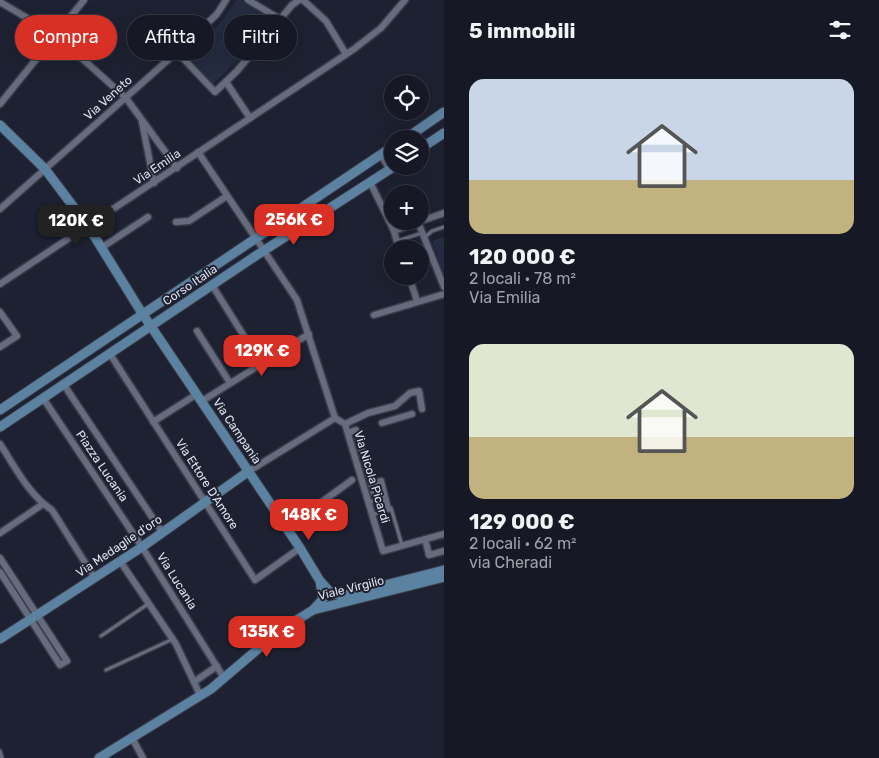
<!DOCTYPE html>
<html lang="it">
<head>
<meta charset="utf-8">
<style>
	:root { --surface:#161925; --page:#1f222d; --text:#f1f3f6; --muted:#9ea0a7; --line:#353842; --accent:#d93025 }
	body { margin:0; font-family:Rubik,sans-serif; background:var(--page); color:var(--text); height:100vh; display:flex; flex-direction:column; font-size:19px; white-space:nowrap }
	* { box-sizing:border-box; margin:0 }
	p { font-size:16px; color:var(--muted) }
	.icon { flex:none; width:28px; height:28px; fill:none; stroke:currentColor; stroke-width:2; stroke-linecap:round; stroke-linejoin:round }
	.map { position:relative; flex:1; overflow:hidden }
	.sheet { display:flex; flex-direction:column; background:var(--surface); width:435px }
	.sheet>* { flex:none }
	.top-card { position:absolute; left:15px; top:15px; width:354px; height:45px; display:flex; gap:10px }
	.fabs { position:absolute; left:384px; top:75px; display:grid; gap:10px }
	.fabs a { display:grid; place-items:center; width:45px; height:45px; border-radius:50%; background:var(--surface); box-shadow:0 5px 20px #0002,0 0 0 1px var(--line); font-size:25px }
	.price { position:absolute; translate:-50% -42px; padding:0 11px; border-radius:10px; background:var(--accent); color:#fff; font-size:16px; line-height:32px; filter:drop-shadow(0 1px 2px #0008) }
	.price::after { content:''; position:absolute; left:50%; top:30px; width:15px; height:11px; margin-left:-8px; background:inherit; clip-path:polygon(0 0,100% 0,50% 100%) }
	.price.selected { background:#222; color:#fff }
	ul { padding:0; list-style:none }
	li { display:grid; align-content:center; gap:10px; height:265px; padding:0 25px }
	li span { display:grid; place-items:center; height:155px; border-radius:15px; color:#555 }
	li>.icon { margin-inline-start:auto }
	span .icon { width:90px; height:90px; fill:#fffc; stroke-width:1 }
	li b { font-size:21px }
	h2 { display:flex; justify-content:space-between; align-items:center; height:60px; padding:0 25px; font-size:21px }
	.tag { padding:0 18px; border-radius:22px; background:var(--surface); box-shadow:0 5px 20px #0002,0 0 0 1px var(--line); font-size:18px; line-height:45px }
	.tag.selected { background:var(--accent); color:#fff }
	main { display:flex; flex:1; min-height:0 }
	.map>svg:first-child { display:block }
</style>
</head>
<body>
<main>
<div class="map">
<svg width="444" height="758" viewBox="0 0 444 758">
	<rect width="100%" height="100%" fill="#1d2131"/>
	<g fill="#252b40">
		<polygon points="237,0 242,0 262,11 272,22 252,47 213,84 186,54 221,22"/>
		<polygon points="444,237 444,277 432,241"/>
	</g>
	<g fill="none" stroke-linecap="round" stroke-linejoin="round">
		<g stroke="#3b3e4b" stroke-width="5.5">
			<g id="lane">
				<polyline points="425,237 432,231 444,227"/>
				<polyline points="397,241 422,233"/>
				<polyline points="369,502 380,499 383,511"/>
				<polyline points="372,515 391,508 402,545"/>
				<polyline points="101,636 148,604"/>
				<polyline points="106,670 173,639"/>
				<polyline points="0,751 2,758"/>
			</g>
		</g>
		<g stroke="#3b3e4b" stroke-width="9">
			<g id="street">
				<polyline points="248,0 280,19"/>
				<polyline points="303,0 326,21 346,54"/>
				<polyline points="0,2 56,35 126,98 177,168"/>
				<polyline points="177,52 215,92 237,71 292,5 299,0"/>
				<polyline points="226,82 250,118"/>
				<polyline points="0,104 84,0"/>
				<polyline points="142,122 154,183"/>
				<polyline points="198,152 297,300 335,418 345,424 383,551 444,534"/>
				<polyline points="381,155 390,170"/>
				<polyline points="370,182 394,231 418,222 444,287"/>
				<polyline points="0,209 177,52 217,14 226,0"/>
				<polyline points="176,222 189,221 227,196"/>
				<polyline points="418,222 444,213"/>
				<polyline points="394,231 399,249"/>
				<polyline points="101,248 148,217"/>
				<polyline points="409,276 417,301"/>
				<polyline points="0,284 354,49 381,28 405,0"/>
				<polyline points="212,285 262,365"/>
				<polyline points="0,312 17,336 0,347"/>
				<polyline points="374,315 444,294"/>
				<polyline points="197,331 230,383"/>
				<polyline points="110,354 255,580 300,548"/>
				<polyline points="64,385 162,532"/>
				<polyline points="43,398 142,547 224,678"/>
				<polyline points="202,401 309,334"/>
				<polyline points="153,422 197,394"/>
				<polyline points="382,423 412,414"/>
				<polyline points="345,424 368,413 395,406 410,393 419,391 422,409"/>
				<polyline points="348,433 356,430 374,493"/>
				<path d="M0,444C15,467 29,495 52,510L94,577"/>
				<polyline points="249,471 335,418"/>
				<polyline points="371,484 381,481 388,509"/>
				<polyline points="286,528 352,480"/>
				<polyline points="0,533 43,504"/>
				<polyline points="425,539 429,555 444,551"/>
				<polyline points="0,558 67,661 60,665 0,572"/>
				<polyline points="120,561 176,644 200,695"/>
				<polyline points="194,682 217,666"/>
				<polyline points="132,738 143,758"/>
			</g>
		</g>
		<g stroke="#3b3e4b" stroke-width="11">
			<g id="secondary">
				<polyline points="0,125 45,169 88,226 140,310 300,548 320,581 323,599 313,610"/>
				<polyline points="405,139 444,112"/>
				<polyline points="420,149 444,133"/>
				<polyline points="0,410 392,147"/>
				<polyline points="0,427 257,255 395,166"/>
				<polyline points="321,582 330,592 342,596 444,570"/>
				<polyline points="0,639 142,547 249,471"/>
				<polyline points="99,758 211,689 279,631 313,610 444,577"/>
			</g>
		</g>
		<use href="#lane" stroke="#666c7e" stroke-width="3"/>
		<use href="#street" stroke="#666c7e" stroke-width="6"/>
		<use href="#secondary" stroke="#5c82a1" stroke-width="9"/>
	</g>
	<g text-anchor="middle" stroke-width="4" stroke-linejoin="round" paint-order="stroke">
		<g font-size="12" fill="#dee1ec" stroke="#1d2131">
			<text transform="translate(108 98) rotate(-42)" y="4">Via Veneto</text>
			<text transform="translate(157 167) rotate(-34)" y="4">Via Emilia</text>
			<text transform="translate(190 285) rotate(-34)" y="4">Corso Italia</text>
			<text transform="translate(237 431) rotate(56)" y="4">Via Campania</text>
			<text transform="translate(102 466) rotate(56)" y="4">Piazza Lucania</text>
			<text transform="translate(372 477) rotate(73)" y="4">Via Nicola Picardi</text>
			<text transform="translate(207 484) rotate(57)" y="4">Via Ettore D'Amore</text>
			<text transform="translate(119 546) rotate(-34)" y="4">Via Medaglie d'oro</text>
			<text transform="translate(177 581) rotate(58)" y="4">Via Lucania</text>
			<text transform="translate(351 588) rotate(-14)" y="4">Viale Virgilio</text>
		</g>
	</g>
</svg>
<div class="fabs">
<a><svg class="icon" aria-label="locate" viewBox="0 0 24 24"><circle cx="12" cy="12" r="6"/><path d="M12 2v4M12 18v4M2 12h4M18 12h4"/></svg></a>
<a><svg class="icon" aria-label="layers" viewBox="0 0 24 24"><path d="M12 4l9 5-9 5-9-5zM3 14l9 5 9-5"/></svg></a>
<a>+</a>
<a>−</a>
</div>
<b class="price" style="left:294px;top:246px">256K €</b>
<b class="price selected" style="left:76px;top:247px">120K €</b>
<b class="price" style="left:262px;top:377px">129K €</b>
<b class="price" style="left:309px;top:541px">148K €</b>
<b class="price" style="left:267px;top:658px">135K €</b>
<div class="top-card">
<a class="tag selected">Compra</a>
<a class="tag">Affitta</a>
<a class="tag">Filtri</a>
</div>
</div>
<section class="sheet">
<h2>5 immobili<svg class="icon" aria-label="filters" viewBox="0 0 24 24"><path d="M4 7h16M4 17h16"/><circle cx="9" cy="7" r="2"/><circle cx="15" cy="17" r="2"/></svg></h2>
<ul>
<li><span style="background:linear-gradient(#c9d6e8 65%,#c2b280 0)"><svg class="icon" aria-label="home" viewBox="0 0 24 24"><path d="M3 11l9-7 9 7M6 9v11h12V9"/></svg></span><div><b>120 000 €</b><p>2 locali · 78 m²</p><p>Via Emilia</p></div></li>
<li><span style="background:linear-gradient(#dfe7d0 60%,#c2b280 0)"><svg class="icon" aria-label="home" viewBox="0 0 24 24"><path d="M3 11l9-7 9 7M6 9v11h12V9"/></svg></span><div><b>129 000 €</b><p>2 locali · 62 m²</p><p>via Cheradi</p></div></li>
</ul>
</section>
</main>
</body>
</html>
